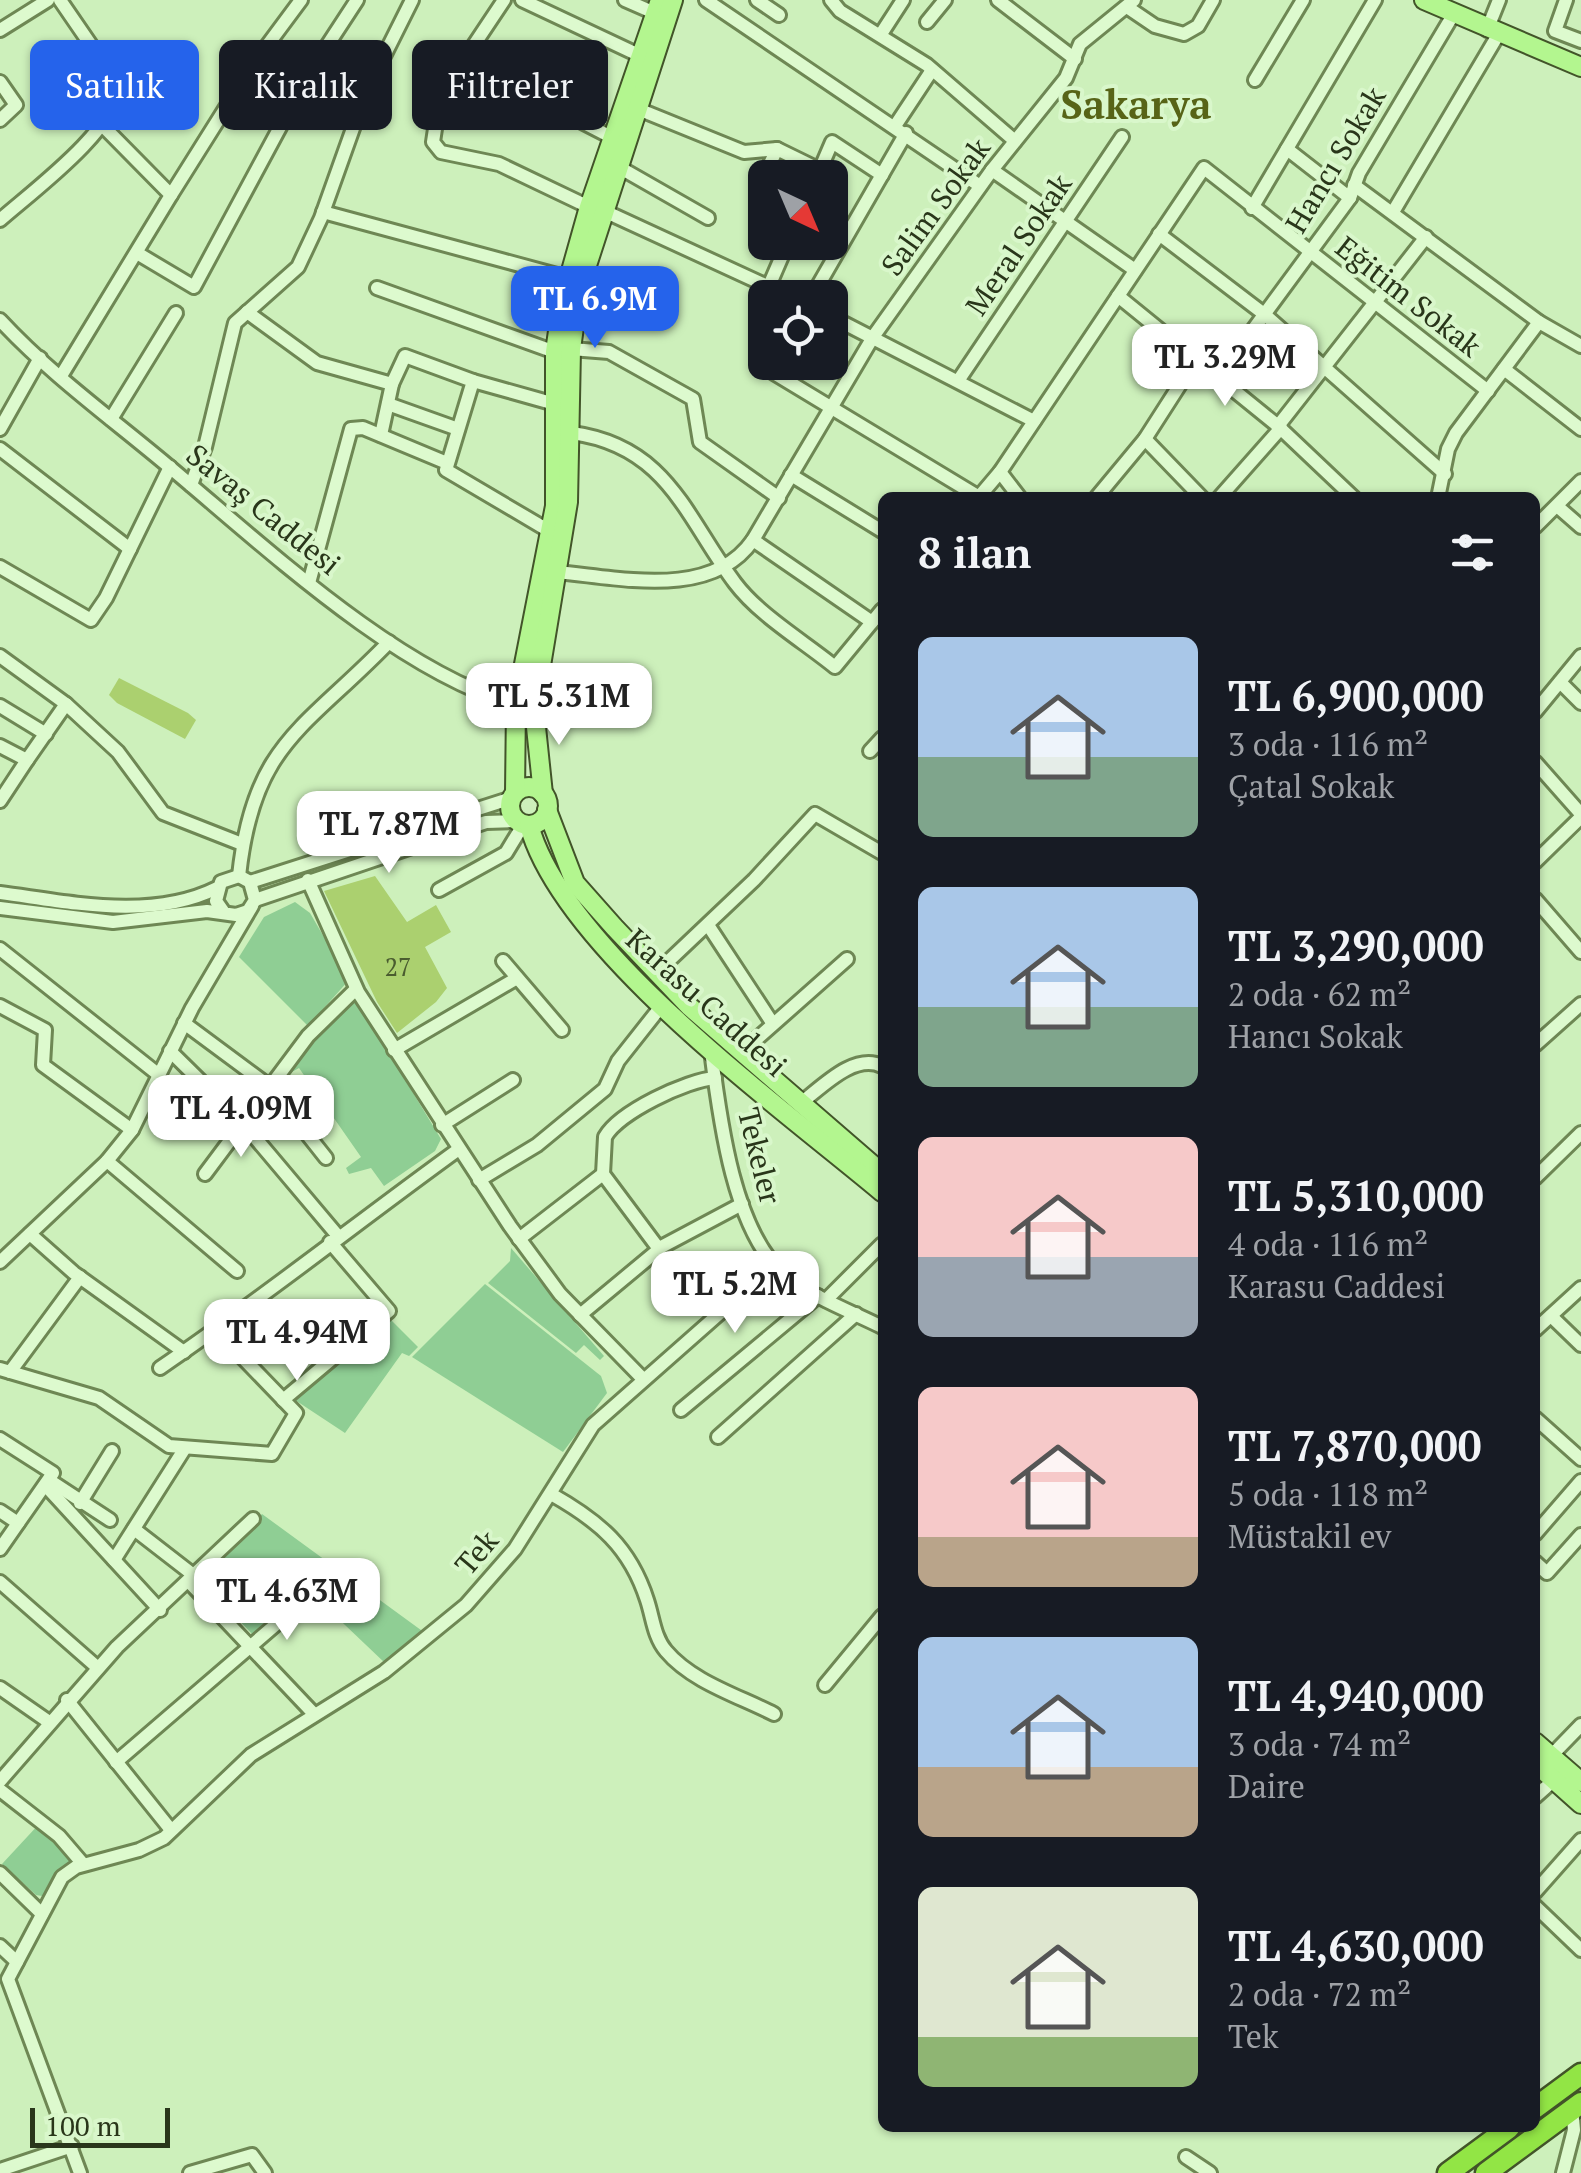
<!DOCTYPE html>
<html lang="tr">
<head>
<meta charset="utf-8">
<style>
	:root { --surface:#171b24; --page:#242831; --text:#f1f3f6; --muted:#9ea1a6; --accent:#2563eb }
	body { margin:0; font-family:"PT Serif",serif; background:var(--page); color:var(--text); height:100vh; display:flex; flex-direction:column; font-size:38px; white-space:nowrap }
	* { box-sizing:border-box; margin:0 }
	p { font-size:32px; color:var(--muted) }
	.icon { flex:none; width:55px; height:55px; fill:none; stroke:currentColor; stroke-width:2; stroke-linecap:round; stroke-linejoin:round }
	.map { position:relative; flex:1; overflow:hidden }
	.details { position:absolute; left:878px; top:492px; width:662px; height:1640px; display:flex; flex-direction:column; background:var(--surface); border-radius:15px; box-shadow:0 2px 8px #0004 }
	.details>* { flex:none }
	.top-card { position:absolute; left:30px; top:40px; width:698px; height:90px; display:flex; gap:20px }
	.needle { width:65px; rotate:136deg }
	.fabs { position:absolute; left:748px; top:160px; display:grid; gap:20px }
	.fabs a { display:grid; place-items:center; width:100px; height:100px; border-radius:15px; background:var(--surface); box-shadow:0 2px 8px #0004; font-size:50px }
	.scale { position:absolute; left:30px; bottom:25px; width:140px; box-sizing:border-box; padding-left:10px; border:5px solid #29361a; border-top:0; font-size:28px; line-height:35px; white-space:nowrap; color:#29361a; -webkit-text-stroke:8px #d9f7cb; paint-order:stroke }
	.price { position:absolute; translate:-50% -85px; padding:0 22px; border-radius:20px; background:#fff; color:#222; font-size:32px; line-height:65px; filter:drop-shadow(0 2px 5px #0008) }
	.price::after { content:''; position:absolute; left:50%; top:60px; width:30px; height:22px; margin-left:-15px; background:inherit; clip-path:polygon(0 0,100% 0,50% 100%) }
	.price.current { background:var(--accent); color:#fff }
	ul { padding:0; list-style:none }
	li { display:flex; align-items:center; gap:30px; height:250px; padding:0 40px }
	li span { display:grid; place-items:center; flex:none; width:280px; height:200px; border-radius:15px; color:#555 }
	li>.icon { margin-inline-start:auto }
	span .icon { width:120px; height:120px; fill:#fffc; stroke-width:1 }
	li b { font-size:42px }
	h2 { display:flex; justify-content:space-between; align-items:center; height:120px; padding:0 40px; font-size:42px }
	.tag { padding:0 35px; border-radius:15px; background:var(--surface); box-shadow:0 2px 8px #0004; font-size:35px; line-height:90px }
	.tag.current { background:var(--accent); color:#fff }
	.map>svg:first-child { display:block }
</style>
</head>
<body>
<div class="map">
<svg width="1581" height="2173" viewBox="0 0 1581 2173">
	<rect width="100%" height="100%" fill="#cdf0bb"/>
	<g fill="#8fce94">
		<polygon points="295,902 310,913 349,980 308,1026 239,957 264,917"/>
		<polygon points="355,997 441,1139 435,1151 384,1186 371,1168 349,1174 346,1168 361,1157 299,1068 281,1078 349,998"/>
		<polygon points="511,1248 604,1356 600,1360 584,1345 576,1353 488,1283 510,1261"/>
		<polygon points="485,1284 601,1376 607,1393 563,1452 412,1357"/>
		<polygon points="387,1316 418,1347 409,1356 402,1353 345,1433 295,1400"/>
		<polygon points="262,1514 425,1633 386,1664 304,1586 252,1634 200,1579"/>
		<polygon points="40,1823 72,1861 48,1897 36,1895 2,1864"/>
	</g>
	<g fill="#abd06f">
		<polygon points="119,678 188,713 196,720 185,739 117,703 109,695"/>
		<polygon points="375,876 407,922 436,905 451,932 425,947 447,988 436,1002 397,1033 377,1002 324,891"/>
	</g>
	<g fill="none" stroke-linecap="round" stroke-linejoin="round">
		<g stroke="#6e8754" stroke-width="18">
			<g id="minor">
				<polyline points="504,0 440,96 433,142 441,152 499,164 589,207"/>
				<polyline points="522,0 643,57"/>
				<polyline points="625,0 657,14"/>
				<polyline points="706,0 980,186"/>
				<polyline points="757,0 779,15"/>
				<polyline points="831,0 840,11 927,65 1015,141"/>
				<polyline points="998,0 1075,59"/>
				<polyline points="1566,0 1555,31 1581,41"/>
				<polyline points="1127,7 1155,26 1184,34 1198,26 1213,0"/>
				<polyline points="927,22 945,0"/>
				<polyline points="0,30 48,0"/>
				<polyline points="1487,30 1499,0"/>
				<polyline points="881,34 903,0"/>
				<polyline points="462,60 613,138"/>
				<polyline points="1255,80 1303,0"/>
				<polyline points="0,82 16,105 0,120"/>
				<polyline points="638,109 744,152 777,149 820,170"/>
				<polyline points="895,126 932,70"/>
				<polyline points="1287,149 1350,198"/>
				<polyline points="617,166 708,218"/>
				<polyline points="992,170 1135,270"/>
				<polyline points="817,177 832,142 882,175"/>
				<polyline points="1354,185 1539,322 1581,346"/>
				<polyline points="757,191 777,149"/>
				<polyline points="171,195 252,66 301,0"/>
				<polyline points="1252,208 1375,0"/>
				<polyline points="602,210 793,298"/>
				<polyline points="323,212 568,278"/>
				<polyline points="1393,212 1498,35"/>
				<path d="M0,220C33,191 117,129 119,86L60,0"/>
				<polyline points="1159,234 1264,314 1445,474"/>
				<polyline points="137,253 194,287 308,75 357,0"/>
				<polyline points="769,286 788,242"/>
				<polyline points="377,288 555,352"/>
				<polyline points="1118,296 1278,426 1354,498"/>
				<polyline points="811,298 906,133"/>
				<polyline points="247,312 317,363 392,384 405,356 473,381 446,470 551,532"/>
				<polyline points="830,316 1034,421"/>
				<path d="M0,320C50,374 111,418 167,465C262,544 397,672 516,705"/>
				<polyline points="571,349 609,352 693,399 700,442 779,498"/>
				<polyline points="1504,369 1581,429"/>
				<polyline points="769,370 979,497"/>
				<polyline points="61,376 171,195 102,125"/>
				<polyline points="1219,376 1350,198 1359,173 1453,15"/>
				<polyline points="473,381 555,404"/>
				<polyline points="958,381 1122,137"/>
				<polyline points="388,404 458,429"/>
				<polyline points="111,419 176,313"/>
				<polyline points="1278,426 1426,237"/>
				<polyline points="0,429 40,358"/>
				<path d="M572,433C668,446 686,518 735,583C759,615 803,641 835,667L882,610"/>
				<polyline points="381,435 392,384"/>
				<polyline points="1145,439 1202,498"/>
				<polyline points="0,449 130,549"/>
				<polyline points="1000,472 1020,498"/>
				<polyline points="791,475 882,531"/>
				<polyline points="191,485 205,447 235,323 298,267 321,218 366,92 412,0"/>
				<polyline points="978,498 1000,472 1204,168 1488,391"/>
				<polyline points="1096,498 1145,439 1197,358"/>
				<polyline points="1219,498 1281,428"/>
				<polyline points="1438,498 1448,449 1456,433 1539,322"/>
				<polyline points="1557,506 1581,527"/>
				<polyline points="1535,527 1581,481"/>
				<polyline points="753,540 872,622"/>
				<polyline points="0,567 91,620 106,598 170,467"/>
				<path d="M556,572C617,577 711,601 753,540L873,337L992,170L1066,78L1080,44L1134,0"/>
				<polyline points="309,583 351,429 363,428 447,463"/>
				<polyline points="0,656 66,704 27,760 0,746"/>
				<polyline points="1560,682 1581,703"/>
				<polyline points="66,704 118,752 163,813 242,844"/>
				<polyline points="0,706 46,734"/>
				<polyline points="1535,712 1581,656"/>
				<polyline points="870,751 882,738"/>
				<polyline points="1535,762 1581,814"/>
				<polyline points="0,801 27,760"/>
				<polyline points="1535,862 1581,817"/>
				<path d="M239,876C253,743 305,729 389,642"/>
				<polyline points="308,880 358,992 510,1226 560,1294 643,1379"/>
				<polyline points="250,882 512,798"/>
				<polyline points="439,890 506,853 523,825"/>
				<path d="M0,893C69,902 151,921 217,888"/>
				<polyline points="1535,899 1581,952"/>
				<polyline points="255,900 486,822 517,821"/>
				<polyline points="0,908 113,922 207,911 236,915 248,911 255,900 250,882 239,876 221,882 216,901 223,911"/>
				<polyline points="708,925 773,1024"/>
				<polyline points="0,949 159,1075"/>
				<polyline points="503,961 562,1030"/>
				<polyline points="657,972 754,880 815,814 882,853"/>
				<polyline points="0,1006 45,1030 43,1065 132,1130"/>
				<polyline points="184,1023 269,1086 326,1158"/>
				<polyline points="1535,1045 1581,1004"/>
				<polyline points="394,1050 517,978"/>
				<path d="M711,1050C719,1114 733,1234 786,1276C814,1298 850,1311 882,1327"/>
				<polyline points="170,1051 241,1121 338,1236"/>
				<polyline points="742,1052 847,959"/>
				<path d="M801,1103C823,1086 854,1053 882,1066"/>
				<polyline points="442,1125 513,1080"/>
				<polyline points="107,1161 237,1271"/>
				<polyline points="205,1174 308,1036 356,989"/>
				<polyline points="1535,1178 1581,1133"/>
				<polyline points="479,1180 537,1145 605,1089 618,1061 663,1004"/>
				<polyline points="30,1234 74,1273 184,1352"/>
				<polyline points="519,1239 603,1174"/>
				<path d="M659,1249L603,1174L605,1137C619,1112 687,1080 715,1078"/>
				<polyline points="0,1262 107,1161 132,1130 192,1008 252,906"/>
				<polyline points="826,1300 882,1244"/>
				<polyline points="580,1315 663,1246 742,1204"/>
				<polyline points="1551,1316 1581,1345"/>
				<polyline points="1535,1330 1581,1288"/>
				<path d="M160,1368C263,1298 358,1222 459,1149"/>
				<polyline points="0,1369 99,1398 169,1446 272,1454 296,1413 216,1330"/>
				<polyline points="10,1372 80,1277"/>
				<polyline points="283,1400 389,1311 330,1242"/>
				<polyline points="681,1410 818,1296"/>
				<polyline points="1535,1418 1581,1459"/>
				<polyline points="718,1437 856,1314"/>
				<polyline points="0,1439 53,1473 0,1549"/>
				<polyline points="49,1480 110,1520"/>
				<polyline points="45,1485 160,1610"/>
				<path d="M551,1494C599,1521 630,1547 647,1600C653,1618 654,1637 666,1651C692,1682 739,1696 774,1714"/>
				<polyline points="80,1503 112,1451"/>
				<polyline points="0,1511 18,1523"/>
				<polyline points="134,1529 196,1577"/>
				<polyline points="1535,1534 1581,1481"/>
				<polyline points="114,1560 185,1448"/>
				<polyline points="1535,1562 1547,1573 1581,1535"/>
				<polyline points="0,1582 98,1668"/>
				<polyline points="190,1583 314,1714"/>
				<polyline points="825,1685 882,1616"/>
				<polyline points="0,1688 49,1722"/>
				<polyline points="67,1700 171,1830"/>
				<polyline points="1551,1756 1581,1725"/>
				<polyline points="116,1762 295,1608"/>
				<polyline points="0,1781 117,1647 253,1519"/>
				<polyline points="0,1790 59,1836 83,1864"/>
				<polyline points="1535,1797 1554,1780"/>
				<polyline points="0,1873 42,1914"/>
				<polyline points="1535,1892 1581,1840"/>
				<polyline points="1535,1906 1581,1950"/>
				<polyline points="0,1946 17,1962"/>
				<polyline points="1186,2157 1210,2173"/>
				<polyline points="0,2170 72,2146"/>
				<polyline points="80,2173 8,1979 62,1877 76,1867 139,1850 164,1838 251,1755 384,1672 466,1605 515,1549 593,1425 729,1305 778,1269"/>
				<polyline points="190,2173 252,2155 265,2173"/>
				<polyline points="1563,2173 1574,2130 1572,2109"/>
			</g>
		</g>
		<g stroke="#425429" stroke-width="22">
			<g id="major">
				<polyline points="1424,0 1581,67"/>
				<circle cx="529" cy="806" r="19"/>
				<polyline points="515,793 516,705 555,506 555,352 562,303 589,207 660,0"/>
				<polyline points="543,794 534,708 568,502 571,349 579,290 673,0"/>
				<polyline points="547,810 575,883 614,927 690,1007 882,1173"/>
				<path d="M529,825C563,950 782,1108 882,1192"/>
				<polyline points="1535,1742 1581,1782"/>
				<polyline points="1535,1763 1581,1804"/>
			</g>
		</g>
		<g stroke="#425429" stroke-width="25">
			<g id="highway">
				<polyline points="1535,2108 1581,2074"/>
				<polyline points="1448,2173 1509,2128"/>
				<polyline points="1486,2173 1581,2103"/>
			</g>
		</g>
		<use href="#minor" stroke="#ddface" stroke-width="12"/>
		<use href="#major" stroke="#b3f68f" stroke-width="18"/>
		<use href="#highway" stroke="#92e545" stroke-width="20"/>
	</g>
	<g text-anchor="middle" stroke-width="8" stroke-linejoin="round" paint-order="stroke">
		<g font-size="25" fill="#4a5c2f">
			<text x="398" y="976">27</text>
		</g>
		<g font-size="30" fill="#29361a" stroke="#d9f7cb">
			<text transform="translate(1336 160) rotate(-59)" y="10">Hancı Sokak</text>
			<text transform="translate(936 207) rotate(-54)" y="10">Salim Sokak</text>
			<text transform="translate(1019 245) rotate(-56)" y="10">Meral Sokak</text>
			<text transform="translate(1408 297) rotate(38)" y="10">Eğitim Sokak</text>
			<text transform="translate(263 510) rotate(39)" y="10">Savaş Caddesi</text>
			<text transform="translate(706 1003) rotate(42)" y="10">Karasu Caddesi</text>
			<text transform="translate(759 1156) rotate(76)" y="10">Tekeler</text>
			<text transform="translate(477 1553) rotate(-50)" y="10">Tek</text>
		</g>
		<g font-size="40" font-weight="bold" fill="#576417" stroke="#d9f7cb">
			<text x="1136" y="119">Sakarya</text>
		</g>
	</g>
</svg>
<div class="fabs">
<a><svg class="needle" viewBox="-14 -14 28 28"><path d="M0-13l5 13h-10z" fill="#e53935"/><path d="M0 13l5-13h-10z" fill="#9ea1a6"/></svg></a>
<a><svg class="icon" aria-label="locate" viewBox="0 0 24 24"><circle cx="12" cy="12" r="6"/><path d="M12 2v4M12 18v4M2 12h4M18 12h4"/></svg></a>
</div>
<div class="scale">100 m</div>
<b class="price current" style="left:595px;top:351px">TL 6.9M</b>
<b class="price" style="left:1225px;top:409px">TL 3.29M</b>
<b class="price" style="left:559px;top:748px">TL 5.31M</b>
<b class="price" style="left:389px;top:876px">TL 7.87M</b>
<b class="price" style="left:241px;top:1160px">TL 4.09M</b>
<b class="price" style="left:735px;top:1336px">TL 5.2M</b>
<b class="price" style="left:297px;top:1384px">TL 4.94M</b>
<b class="price" style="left:287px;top:1643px">TL 4.63M</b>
<div class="top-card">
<a class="tag current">Satılık</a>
<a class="tag">Kiralık</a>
<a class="tag">Filtreler</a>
</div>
<section class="details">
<h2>8 ilan<svg class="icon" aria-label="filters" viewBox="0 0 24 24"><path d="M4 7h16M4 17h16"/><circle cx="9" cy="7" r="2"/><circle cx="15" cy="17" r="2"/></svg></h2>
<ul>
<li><span style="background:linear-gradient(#a9c7e8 60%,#7fa58c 0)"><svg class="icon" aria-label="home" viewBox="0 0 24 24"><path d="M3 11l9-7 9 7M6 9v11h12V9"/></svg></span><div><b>TL 6,900,000</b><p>3 oda · 116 m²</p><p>Çatal Sokak</p></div></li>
<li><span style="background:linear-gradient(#a9c7e8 60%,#7fa58c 0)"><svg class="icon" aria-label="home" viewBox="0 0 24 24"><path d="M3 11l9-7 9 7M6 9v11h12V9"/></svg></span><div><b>TL 3,290,000</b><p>2 oda · 62 m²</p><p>Hancı Sokak</p></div></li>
<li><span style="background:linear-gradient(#f6c9c9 60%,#9aa5b1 0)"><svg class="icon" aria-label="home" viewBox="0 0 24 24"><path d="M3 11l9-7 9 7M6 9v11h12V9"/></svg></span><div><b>TL 5,310,000</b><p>4 oda · 116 m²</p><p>Karasu Caddesi</p></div></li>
<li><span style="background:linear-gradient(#f6c9c9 75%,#b9a48a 0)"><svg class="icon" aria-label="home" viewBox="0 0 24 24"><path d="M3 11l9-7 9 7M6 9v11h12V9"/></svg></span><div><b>TL 7,870,000</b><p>5 oda · 118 m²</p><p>Müstakil ev</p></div></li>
<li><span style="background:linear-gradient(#a9c7e8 65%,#b9a48a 0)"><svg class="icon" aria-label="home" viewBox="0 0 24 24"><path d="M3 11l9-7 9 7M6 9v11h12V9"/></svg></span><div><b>TL 4,940,000</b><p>3 oda · 74 m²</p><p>Daire</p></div></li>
<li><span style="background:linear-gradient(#dfe7d0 75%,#8fb573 0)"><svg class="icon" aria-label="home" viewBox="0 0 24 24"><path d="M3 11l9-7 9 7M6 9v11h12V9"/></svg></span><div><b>TL 4,630,000</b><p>2 oda · 72 m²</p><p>Tek</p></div></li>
</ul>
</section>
</div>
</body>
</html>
